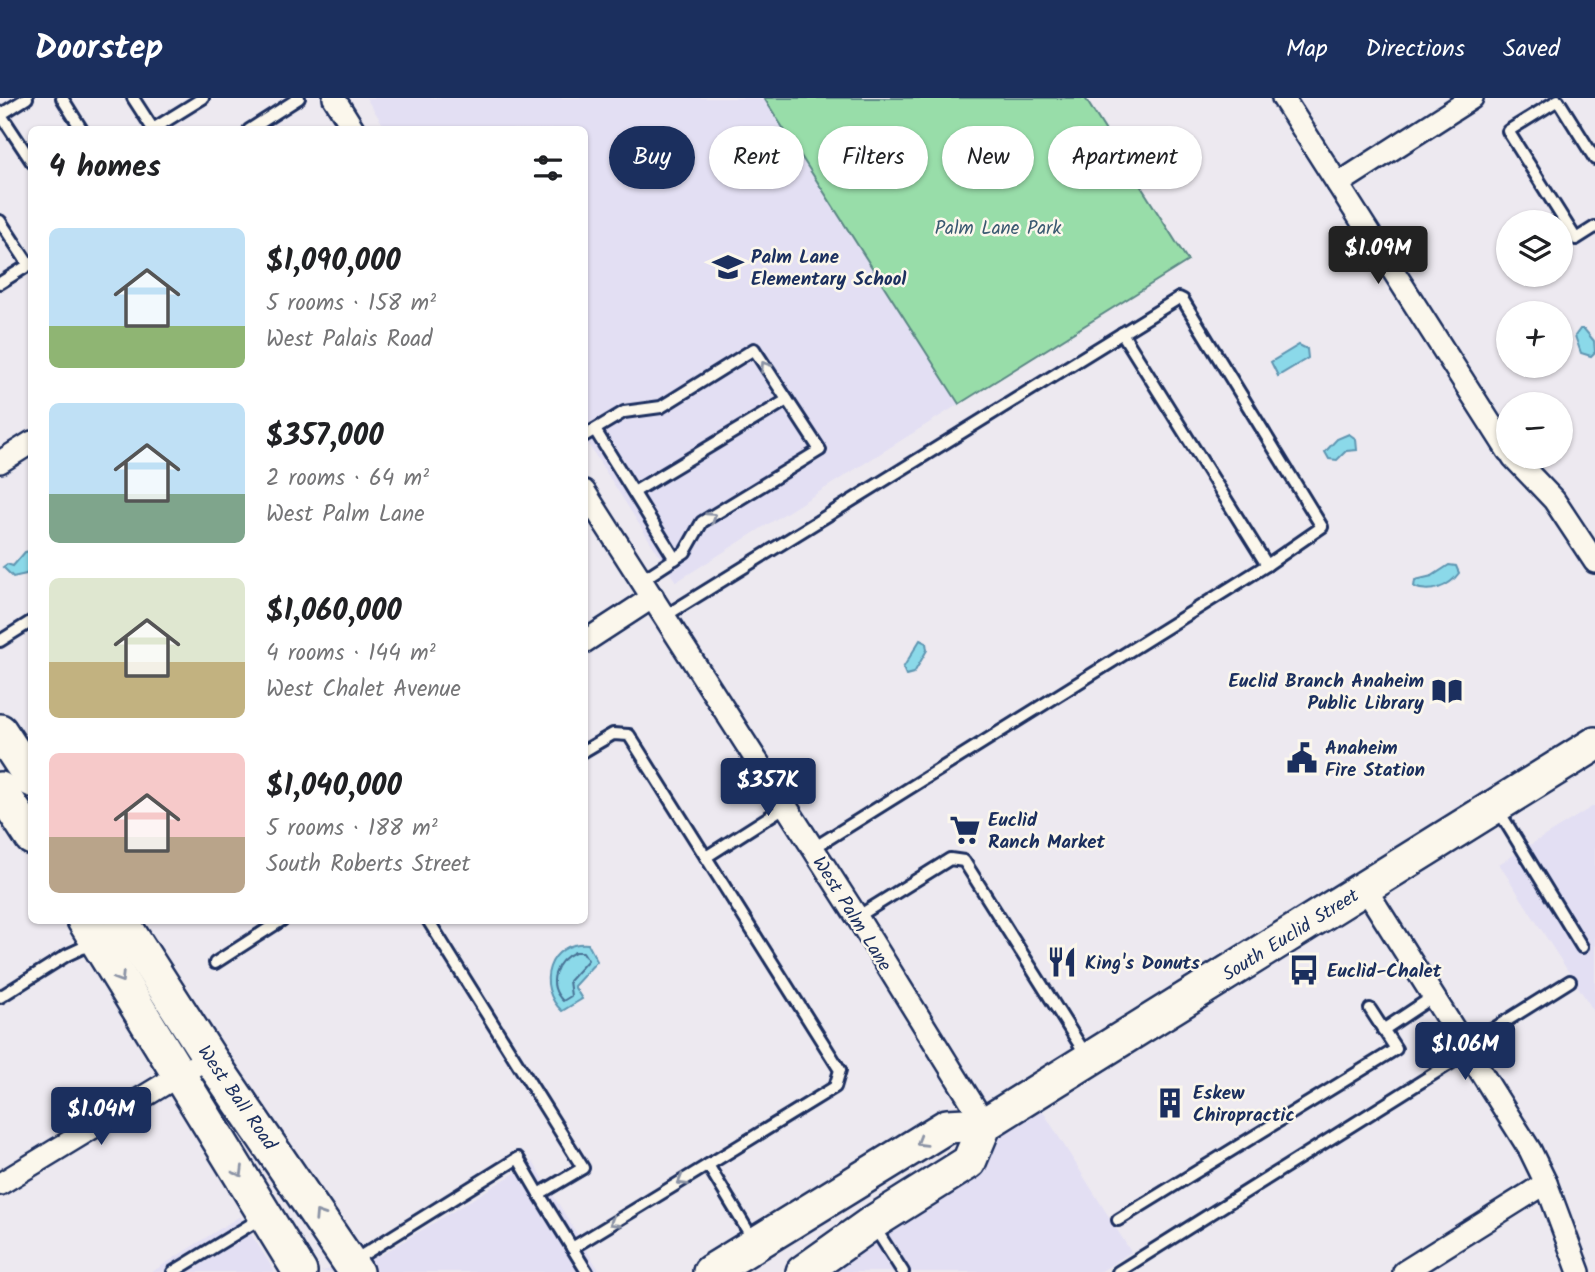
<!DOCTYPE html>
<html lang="en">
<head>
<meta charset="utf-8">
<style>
	:root { --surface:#fff; --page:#f2f2f2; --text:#202124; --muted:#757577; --accent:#1b2f5e }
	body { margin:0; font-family:Kalam,sans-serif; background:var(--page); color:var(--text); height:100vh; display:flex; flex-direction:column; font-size:26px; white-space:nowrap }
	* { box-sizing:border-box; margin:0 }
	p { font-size:23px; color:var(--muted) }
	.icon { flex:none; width:38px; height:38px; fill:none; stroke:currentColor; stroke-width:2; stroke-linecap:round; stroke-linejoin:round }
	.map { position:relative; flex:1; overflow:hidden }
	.drawer { position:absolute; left:28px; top:28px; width:560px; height:798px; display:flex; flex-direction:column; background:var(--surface); border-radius:10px; box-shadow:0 2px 5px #0004 }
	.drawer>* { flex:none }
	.hud { position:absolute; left:609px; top:28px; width:665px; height:63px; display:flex; gap:14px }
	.buttons { position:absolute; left:1496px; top:112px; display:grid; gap:14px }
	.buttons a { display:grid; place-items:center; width:77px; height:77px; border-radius:50%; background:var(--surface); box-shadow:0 2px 5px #0004; font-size:35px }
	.price { position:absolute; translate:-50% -60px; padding:0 16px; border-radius:7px; background:var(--accent); color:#fff; font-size:23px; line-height:46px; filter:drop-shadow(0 2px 4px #0008) }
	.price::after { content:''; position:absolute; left:50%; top:42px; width:21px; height:16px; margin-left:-10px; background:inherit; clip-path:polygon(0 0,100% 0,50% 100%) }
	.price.active { background:#222; color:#fff }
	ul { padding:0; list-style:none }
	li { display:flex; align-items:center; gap:21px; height:175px; padding:0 21px }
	li span { display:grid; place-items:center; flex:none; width:196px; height:140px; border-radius:10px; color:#555 }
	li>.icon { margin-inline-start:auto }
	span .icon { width:84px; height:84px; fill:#fffc; stroke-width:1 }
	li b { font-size:30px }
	h2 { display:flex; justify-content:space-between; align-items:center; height:84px; padding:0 21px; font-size:30px }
	.pill { padding:0 24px; border-radius:32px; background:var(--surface); box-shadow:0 2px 5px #0004; font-size:24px; line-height:63px }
	.pill.active { background:var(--accent); color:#fff }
	header { display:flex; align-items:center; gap:42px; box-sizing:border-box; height:98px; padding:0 35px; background:var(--accent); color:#fff }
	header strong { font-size:33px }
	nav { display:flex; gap:38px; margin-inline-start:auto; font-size:24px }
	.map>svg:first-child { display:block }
</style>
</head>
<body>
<header>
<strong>Doorstep</strong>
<nav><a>Map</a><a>Directions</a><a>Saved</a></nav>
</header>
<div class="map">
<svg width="1595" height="1174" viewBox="0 0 1595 1174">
	<rect width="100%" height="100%" fill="#ede9f0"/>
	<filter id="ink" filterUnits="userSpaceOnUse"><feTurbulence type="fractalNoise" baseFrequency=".0143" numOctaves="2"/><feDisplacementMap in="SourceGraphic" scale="14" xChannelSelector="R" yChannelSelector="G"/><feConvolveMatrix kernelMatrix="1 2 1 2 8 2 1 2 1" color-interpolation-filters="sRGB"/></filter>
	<g filter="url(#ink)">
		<g fill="#e3dff3">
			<polygon points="366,0 764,0 959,306 676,484 585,341 584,32 386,31"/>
			<polygon points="1595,707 1595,915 1499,766"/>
			<polygon points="1042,1012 1131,1154 1100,1174 786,1174"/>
			<polygon points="533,1064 600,1174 320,1174 381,1157"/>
			<polygon points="240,1118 275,1174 152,1174"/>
		</g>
		<polygon fill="#98dda9" stroke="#5a8684" stroke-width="2" points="764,0 1085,0 1188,163 959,306"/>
		<g fill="#8bd9e9" stroke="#5e95b1" stroke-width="2">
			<path d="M1189,55L1192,61L1188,70L1173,73L1164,81L1159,72C1167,62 1177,58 1189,55Z"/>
			<polygon points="1580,231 1584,231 1594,243 1595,254 1591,258 1581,255 1575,238"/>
			<polygon points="1299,247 1307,251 1308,260 1278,278 1271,264"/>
			<polygon points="1349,336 1356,341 1357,352 1346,353 1337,362 1329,361 1325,354 1337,341"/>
			<polygon points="31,453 31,471 26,476 13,479 3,469 7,466 13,468 25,454"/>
			<path d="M1449,467L1456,468L1459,475C1449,489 1430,496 1414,489L1415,482L1432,478Z"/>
			<polygon points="920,542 926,545 927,552 914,575 906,577 903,570"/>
			<path d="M588,846L597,863L574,888L582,901L562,913C535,888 548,843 588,846Z"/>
		</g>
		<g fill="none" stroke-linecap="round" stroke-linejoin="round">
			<path stroke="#487396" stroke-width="2" d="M575,854H583L588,862L569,883L571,898L563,903C546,886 555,863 575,854Z"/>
			<g stroke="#1b2f5e" stroke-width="16">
				<g id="lane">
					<polyline points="62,0 82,32"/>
					<polyline points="133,0 153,31 203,0"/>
					<polyline points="0,17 27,0"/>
					<polyline points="1,17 32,64"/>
					<polyline points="249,32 299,0"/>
					<polyline points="1595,61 1558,2 1508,33 1576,141 1595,129"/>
					<polyline points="0,123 29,167"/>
					<polyline points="0,185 32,165"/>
					<polyline points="1122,235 1267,467"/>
					<polyline points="595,332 675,461"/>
					<polyline points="584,338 624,314 661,309 754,251 820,352 702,424 685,454 642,482"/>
					<polyline points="634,394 787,302"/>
					<polyline points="665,518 1179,200 1183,202 1322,429 1267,467 812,751"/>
					<polyline points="0,543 32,523"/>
					<polyline points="584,653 613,636 629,637 840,972 835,989 708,1067 754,1143"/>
					<polyline points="1497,710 1582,849"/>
					<polyline points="706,759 786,708"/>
					<polyline points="857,819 950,761 964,763 1088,960"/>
					<polyline points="428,822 583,1070 539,1096 587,1174"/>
					<polyline points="215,865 282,822"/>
					<polyline points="0,899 67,857 95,844"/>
					<polyline points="1383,932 1434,898"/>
					<polyline points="1466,948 1570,883"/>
					<polyline points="1118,1122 1396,951 1370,911"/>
					<polyline points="873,1127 903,1174"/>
					<polyline points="572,1150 708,1067"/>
					<polyline points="353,1163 518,1060 539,1096"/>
					<polyline points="173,1174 263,1119"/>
					<polyline points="1118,1174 1470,953"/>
				</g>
			</g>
			<g stroke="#1b2f5e" stroke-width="26">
				<g id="street">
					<polyline points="334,0 354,32"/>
					<polyline points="1283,0 1508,353"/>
					<polyline points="1338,86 1472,0"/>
					<polyline points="1513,359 1554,402 1595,464"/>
					<polyline points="0,364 32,344"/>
					<polyline points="584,393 857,819 985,1026"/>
					<polyline points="584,544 653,499"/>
					<polyline points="1365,790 1530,1052 1546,1085 1579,1174"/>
					<polyline points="0,1086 209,959"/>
					<polyline points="1404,1174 1546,1085"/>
				</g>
			</g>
			<g stroke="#1b2f5e" stroke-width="38">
				<g id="primary">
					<polyline points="0,633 32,682"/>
					<polyline points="0,691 32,740"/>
					<polyline points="84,822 300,1174"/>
					<polyline points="121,822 209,959 356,1174"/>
					<polyline points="710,1174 947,1028 985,1026 1595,646"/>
					<polyline points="803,1174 872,1125 969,1064 985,1026"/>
				</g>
			</g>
			<use href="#lane" stroke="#fbf7ec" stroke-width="10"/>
			<use href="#street" stroke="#fbf7ec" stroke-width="21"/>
			<use href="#primary" stroke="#fbf7ec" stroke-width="33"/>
		</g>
		<defs><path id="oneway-chevron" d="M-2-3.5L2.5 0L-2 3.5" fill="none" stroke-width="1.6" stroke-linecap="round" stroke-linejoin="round" transform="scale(1.75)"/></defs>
		<g stroke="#8b93a5">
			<use href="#oneway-chevron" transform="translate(765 268) rotate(-123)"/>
			<use href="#oneway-chevron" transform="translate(712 419) rotate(-33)"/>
			<use href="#oneway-chevron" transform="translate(120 880) rotate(58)"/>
			<use href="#oneway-chevron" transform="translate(921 1044) rotate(149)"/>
			<use href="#oneway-chevron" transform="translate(239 1074) rotate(59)"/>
			<use href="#oneway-chevron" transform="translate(682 1083) rotate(149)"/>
			<use href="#oneway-chevron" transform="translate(319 1117) rotate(-123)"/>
			<use href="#oneway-chevron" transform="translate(614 1124) rotate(148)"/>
		</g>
	</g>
	<defs>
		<g id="school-bare" transform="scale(2.415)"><path d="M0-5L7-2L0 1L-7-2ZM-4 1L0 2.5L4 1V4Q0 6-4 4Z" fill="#1b2f5e" stroke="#fbf7ec" stroke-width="2.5" paint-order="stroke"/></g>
		<g id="library-bare" transform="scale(2.415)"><path d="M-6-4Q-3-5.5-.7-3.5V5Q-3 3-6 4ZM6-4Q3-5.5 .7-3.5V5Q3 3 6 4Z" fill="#1b2f5e" stroke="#fbf7ec" stroke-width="2.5" paint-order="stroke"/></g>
		<g id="civic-bare" transform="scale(2.415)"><path d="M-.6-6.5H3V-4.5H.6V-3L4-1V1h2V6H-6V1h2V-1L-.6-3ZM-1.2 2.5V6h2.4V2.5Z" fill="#1b2f5e" stroke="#fbf7ec" stroke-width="2.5" paint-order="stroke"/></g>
		<g id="supermarket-bare" transform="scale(2.415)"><path d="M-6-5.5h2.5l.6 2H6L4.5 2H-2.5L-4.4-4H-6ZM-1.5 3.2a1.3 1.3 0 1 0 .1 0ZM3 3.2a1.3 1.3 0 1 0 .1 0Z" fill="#1b2f5e" stroke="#fbf7ec" stroke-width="2.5" paint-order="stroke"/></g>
		<g id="restaurant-bare" transform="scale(2.415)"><path d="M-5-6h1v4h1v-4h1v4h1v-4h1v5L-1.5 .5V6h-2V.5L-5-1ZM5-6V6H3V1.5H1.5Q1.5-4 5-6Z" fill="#1b2f5e" stroke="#fbf7ec" stroke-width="2.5" paint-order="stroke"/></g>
		<g id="bus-bare" transform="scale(2.415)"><path d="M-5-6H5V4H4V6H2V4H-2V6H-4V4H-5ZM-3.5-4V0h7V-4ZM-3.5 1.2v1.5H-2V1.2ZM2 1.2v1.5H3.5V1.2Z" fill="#1b2f5e" stroke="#fbf7ec" stroke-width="2.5" paint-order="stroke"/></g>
		<g id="building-bare" transform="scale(2.415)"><path d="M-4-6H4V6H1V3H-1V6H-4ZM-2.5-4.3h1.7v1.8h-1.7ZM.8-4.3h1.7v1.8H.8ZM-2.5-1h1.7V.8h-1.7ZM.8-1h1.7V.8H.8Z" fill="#1b2f5e" stroke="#fbf7ec" stroke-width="2.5" paint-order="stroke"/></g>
	</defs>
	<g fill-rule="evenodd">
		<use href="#school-bare" x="728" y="169"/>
		<use href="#library-bare" x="1447" y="593"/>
		<use href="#civic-bare" x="1302" y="660"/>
		<use href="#supermarket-bare" x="965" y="732"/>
		<use href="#restaurant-bare" x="1062" y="864"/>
		<use href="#bus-bare" x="1304" y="872"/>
		<use href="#building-bare" x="1170" y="1005"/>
	</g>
	<g text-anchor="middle" stroke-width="5" stroke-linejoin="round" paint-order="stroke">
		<g font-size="19" fill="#3a5a71" stroke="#fbf7ec">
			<text x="998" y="136">Palm Lane Park</text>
		</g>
		<g font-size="19" font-weight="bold" fill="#1b2f5e" stroke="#fbf7ec" text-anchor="start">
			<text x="751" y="165">Palm Lane<tspan x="751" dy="22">Elementary School</tspan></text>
			<text x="1424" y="589" text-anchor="end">Euclid Branch Anaheim<tspan x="1424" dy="22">Public Library</tspan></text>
			<text x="1325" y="656">Anaheim<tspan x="1325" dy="22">Fire Station</tspan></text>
			<text x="988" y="728">Euclid<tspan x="988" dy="22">Ranch Market</tspan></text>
			<text x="1085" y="871">King's Donuts</text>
			<text x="1327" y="879">Euclid-Chalet</text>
			<text x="1193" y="1001">Eskew<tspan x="1193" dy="22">Chiropractic</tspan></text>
		</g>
		<g font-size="19" fill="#1b2f5e" stroke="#fbf7ec">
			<text transform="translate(853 815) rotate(58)" y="7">West Palm Lane</text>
			<text transform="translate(1290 836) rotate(-32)" y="7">South Euclid Street</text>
			<text transform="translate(238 999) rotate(55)" y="7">West Ball Road</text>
		</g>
	</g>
</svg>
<div class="buttons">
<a><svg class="icon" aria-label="layers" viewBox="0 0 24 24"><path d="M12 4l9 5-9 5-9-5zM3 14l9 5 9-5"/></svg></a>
<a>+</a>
<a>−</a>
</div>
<b class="price active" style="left:1378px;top:188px">$1.09M</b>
<b class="price" style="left:768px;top:720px">$357K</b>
<b class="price" style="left:1465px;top:984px">$1.06M</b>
<b class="price" style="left:101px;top:1049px">$1.04M</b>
<div class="hud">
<a class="pill active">Buy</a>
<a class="pill">Rent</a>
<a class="pill">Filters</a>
<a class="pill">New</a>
<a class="pill">Apartment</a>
</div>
<section class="drawer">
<h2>4 homes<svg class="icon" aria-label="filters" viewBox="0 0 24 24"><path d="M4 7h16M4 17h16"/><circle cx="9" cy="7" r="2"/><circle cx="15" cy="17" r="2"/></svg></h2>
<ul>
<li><span style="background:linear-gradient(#bfe0f5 70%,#8fb573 0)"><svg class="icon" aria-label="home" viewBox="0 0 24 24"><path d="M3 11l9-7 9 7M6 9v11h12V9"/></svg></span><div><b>$1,090,000</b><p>5 rooms · 158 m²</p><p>West Palais Road</p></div></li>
<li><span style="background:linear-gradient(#bfe0f5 65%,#7fa58c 0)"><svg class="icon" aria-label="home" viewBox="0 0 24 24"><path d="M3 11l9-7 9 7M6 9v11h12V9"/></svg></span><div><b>$357,000</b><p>2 rooms · 64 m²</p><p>West Palm Lane</p></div></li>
<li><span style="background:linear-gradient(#dfe7d0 60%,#c2b280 0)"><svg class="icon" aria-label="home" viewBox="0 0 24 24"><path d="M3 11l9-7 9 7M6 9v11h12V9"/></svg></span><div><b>$1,060,000</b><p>4 rooms · 144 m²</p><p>West Chalet Avenue</p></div></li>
<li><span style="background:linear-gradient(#f6c9c9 60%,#b9a48a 0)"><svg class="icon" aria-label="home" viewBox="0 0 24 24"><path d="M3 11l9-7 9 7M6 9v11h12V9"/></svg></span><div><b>$1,040,000</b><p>5 rooms · 188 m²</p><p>South Roberts Street</p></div></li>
</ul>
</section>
</div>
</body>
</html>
